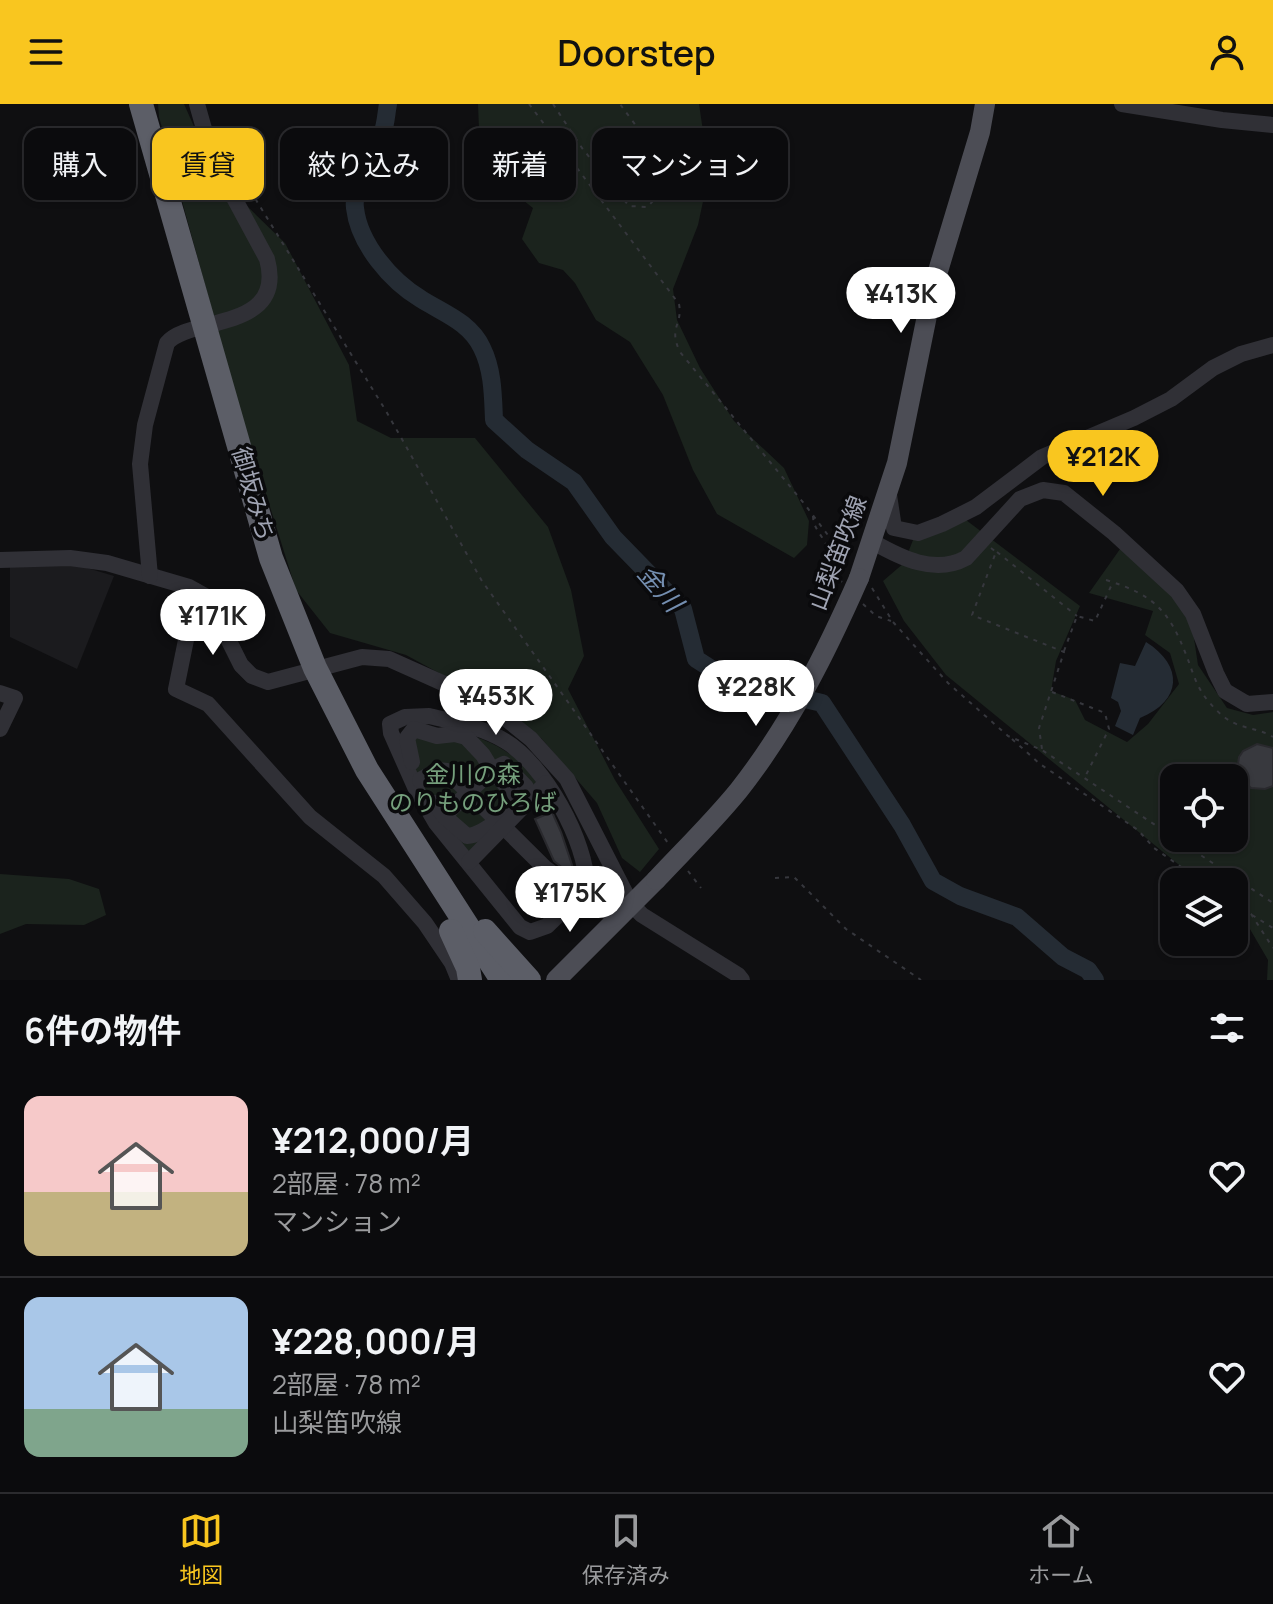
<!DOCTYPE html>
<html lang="ja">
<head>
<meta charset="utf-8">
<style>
	:root { --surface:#0b0b0d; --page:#19191b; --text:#f1f3f6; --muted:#9a9b9d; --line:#2b2b2e; --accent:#f9c61f }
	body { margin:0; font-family:Manrope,"Noto Sans JP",sans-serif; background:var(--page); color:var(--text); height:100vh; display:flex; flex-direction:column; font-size:30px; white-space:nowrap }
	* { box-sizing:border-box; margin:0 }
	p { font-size:26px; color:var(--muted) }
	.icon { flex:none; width:44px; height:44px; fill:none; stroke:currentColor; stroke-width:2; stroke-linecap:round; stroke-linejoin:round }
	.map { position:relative; height:876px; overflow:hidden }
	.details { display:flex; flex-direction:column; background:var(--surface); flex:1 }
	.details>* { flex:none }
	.top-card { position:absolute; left:24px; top:24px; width:800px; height:72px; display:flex; gap:16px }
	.controls { position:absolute; left:1160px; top:660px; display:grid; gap:16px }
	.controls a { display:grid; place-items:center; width:88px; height:88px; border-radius:16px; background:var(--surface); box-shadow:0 2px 6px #0004,0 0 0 2px var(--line); font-size:40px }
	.price { position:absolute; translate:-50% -68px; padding:0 18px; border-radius:28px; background:#fff; color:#222; font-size:26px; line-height:52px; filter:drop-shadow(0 2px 4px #0008) }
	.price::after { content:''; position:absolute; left:50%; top:48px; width:24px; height:18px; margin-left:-12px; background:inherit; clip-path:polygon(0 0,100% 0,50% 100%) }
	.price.active { background:var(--accent); color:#111 }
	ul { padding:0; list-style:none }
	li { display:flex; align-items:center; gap:24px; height:200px; padding:0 24px }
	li+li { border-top:2px solid var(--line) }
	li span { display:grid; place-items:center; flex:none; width:224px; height:160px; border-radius:16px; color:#555 }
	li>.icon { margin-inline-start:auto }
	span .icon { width:96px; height:96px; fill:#fffc; stroke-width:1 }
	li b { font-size:34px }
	h2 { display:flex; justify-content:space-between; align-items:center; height:96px; padding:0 24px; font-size:34px }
	.pill { padding:0 28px; border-radius:16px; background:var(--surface); box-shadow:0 2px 6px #0004,0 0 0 2px var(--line); font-size:28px; line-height:72px }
	.pill.active { background:var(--accent); color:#111 }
	header { display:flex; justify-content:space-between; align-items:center; height:104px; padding:0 24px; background:var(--accent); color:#111; font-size:36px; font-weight:600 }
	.tab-bar { display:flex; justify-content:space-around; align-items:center; height:112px; border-top:2px solid var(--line); background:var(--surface); font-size:22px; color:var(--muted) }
	.tab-bar a { display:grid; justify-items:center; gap:4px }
	.tab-bar .active { color:var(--accent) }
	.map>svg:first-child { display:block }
</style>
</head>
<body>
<header><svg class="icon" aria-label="menu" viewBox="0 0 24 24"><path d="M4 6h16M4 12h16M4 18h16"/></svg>Doorstep<svg class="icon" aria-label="person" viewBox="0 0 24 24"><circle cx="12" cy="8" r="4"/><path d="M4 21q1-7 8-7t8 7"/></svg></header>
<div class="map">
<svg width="1273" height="876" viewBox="0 0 1273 876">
	<rect width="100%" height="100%" fill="#0f0f11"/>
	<polygon fill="#1b1b1e" points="77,461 114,472 77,565 10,533 10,463"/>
	<g fill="#1b231d" fill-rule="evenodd">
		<polygon points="158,0 184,0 216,72 285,139 349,261 357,317 391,334 475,334 548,423 571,486 584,552 568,585 615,676 659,745 640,768 622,754 597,699 541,634 496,600 406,551 330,529 296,486 236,294 159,13"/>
		<polygon points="478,0 699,0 703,27 700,61 705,88 698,121 673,185 677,216 700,264 734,317 784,364 809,417 807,441 794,454 717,410 693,366 663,291 630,238 596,216 575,179 563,166 539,159 522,135 533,104 504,81 480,50"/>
		<path d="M966,416L1080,502L1056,557L1051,587L1075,596L1085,616L1127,638L1148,620L1179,580L1170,549L1145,531L1153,507L1089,489L1125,438L1179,500L1192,521L1198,561L1227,604L1253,611L1273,608V876H1267L1268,856L1247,820L1234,808V778H1200L946,571L904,517L883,477L904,459L913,436ZM1174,674H1234V734H1174Z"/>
		<path d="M448,627C488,632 510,647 539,675L472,750L464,746L396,641L404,636Z"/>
		<polygon points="0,770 69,775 99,785 106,811 84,821 26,820 0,830"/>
	</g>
	<path fill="#252c34" d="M1146,538C1184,562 1182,597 1140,614L1133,631L1115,622L1121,607L1118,598L1111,594L1120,559L1135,562Z"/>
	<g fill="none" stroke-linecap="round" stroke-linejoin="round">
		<path stroke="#252c34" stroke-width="18" d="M388,0C386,10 386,21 382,30C374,49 352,82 355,104C359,140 391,177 421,195C443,209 470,218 482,244C493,266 493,292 494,316L527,346L574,378L613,433L683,505L696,555L732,578L822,599L902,721L933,777L960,792L1017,813L1063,853L1088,866L1095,876"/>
	</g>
	<g fill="#38393e" stroke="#29292d" stroke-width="2">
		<polygon points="1257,640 1273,644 1273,682 1265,685 1251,684 1240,674 1237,667 1239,653 1243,647"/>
		<polygon points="552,708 561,728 573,764 564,765 554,757 535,715"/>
	</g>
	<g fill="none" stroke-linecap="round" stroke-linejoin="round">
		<g stroke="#36373d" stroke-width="2" stroke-dasharray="4 6" stroke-linecap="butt">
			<path d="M529,0L679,200C683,221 668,223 680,248L806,402L849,459"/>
			<path d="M553,0L582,44L629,102L647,103C655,96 663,85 662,75C659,49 635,21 620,0"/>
			<polyline points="224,44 386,307 482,477 668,739"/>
			<path d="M813,412C813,424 822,431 827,442C833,454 832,468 842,478"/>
			<polyline points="991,444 996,448 972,511 1064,548 1039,624 1042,645"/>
			<polyline points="997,448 1077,512"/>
			<path d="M1106,476C1154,491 1169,506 1187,553C1192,566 1196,581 1205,593C1212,602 1222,613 1232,618C1245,625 1261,625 1273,633"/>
			<polyline points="872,484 893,518 948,579 1008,632 1042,646 1273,799"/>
			<polyline points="863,500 876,512 891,517"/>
			<polyline points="1064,547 1077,512 1095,517 1112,480"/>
			<polyline points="1052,588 1105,609 1109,625 1084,675"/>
			<polyline points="1012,635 1040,660 1138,726 1154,744 1203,778"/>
			<polyline points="688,767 701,784"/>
			<polyline points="775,774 794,773 846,825 921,876"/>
			<polyline points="1234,799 1251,810 1273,844"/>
			<polyline points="1252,811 1273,824"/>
		</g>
		<g stroke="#303036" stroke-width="16">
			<polyline points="1122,0 1222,16 1273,21"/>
			<polyline points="889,391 894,424 918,429 942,420 976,403 1042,353 1134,314 1171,295 1213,264 1241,250 1273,241"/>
			<path d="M873,438C901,454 935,471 966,454L1020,395L1043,386L1064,389L1114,429L1177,487L1193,510L1216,569L1225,587L1247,600L1273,598"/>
			<polyline points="0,456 70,454 107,459 189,483 207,493 241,561 252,572 268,578 362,553 389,555 456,585 495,606 531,635 567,675 631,800 642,811 738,871 742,876"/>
			<path d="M150,472L140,360L145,321L167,239C189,212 287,228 267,155L212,53L197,0"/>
			<polyline points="196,487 176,585 208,600 310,713 384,772 425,819 452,859 459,876"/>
			<polyline points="0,589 15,594 0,625"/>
			<path d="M429,612C454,618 482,623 505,637C544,660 587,738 587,783L547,822L530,828L520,823L436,719L415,683L391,629L390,620L405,613Z"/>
			<polyline points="412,658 407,634 414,625 437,632 455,630 466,633 483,651 492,666 504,660 526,683"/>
			<polyline points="420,676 438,666 447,667 545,764 580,790"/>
			<path d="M435,699L444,712L467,732C484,731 515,707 512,688L492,666L444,712"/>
		</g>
		<g stroke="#4c4d55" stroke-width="20">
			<polyline points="859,474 897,359 932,187 980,28 985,0"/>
			<polyline points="556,876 656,776"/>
		</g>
		<g stroke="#5c5e67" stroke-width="24">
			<polyline points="141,0 271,454 315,564 367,666 502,876"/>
			<polyline points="451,827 468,864 470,876"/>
			<polyline points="485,827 529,876"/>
		</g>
		<polyline stroke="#303036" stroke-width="16" points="469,758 546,679"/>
		<path stroke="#4c4d55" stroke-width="20" d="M656,776C684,746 713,718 739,686C790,621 826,549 859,474"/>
	</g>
	<g text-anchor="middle" stroke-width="7" stroke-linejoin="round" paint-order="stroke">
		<g font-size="24" fill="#9fa3b2" stroke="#0a0a0c">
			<text transform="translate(253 390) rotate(74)" y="8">御坂みち</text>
			<text transform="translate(838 449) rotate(-69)" y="8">山梨笛吹線</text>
		</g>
		<g font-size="24" fill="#759f7c" stroke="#0a0a0c">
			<text x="473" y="679">金川の森<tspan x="473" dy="28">のりものひろば</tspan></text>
		</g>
		<g font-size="26" font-style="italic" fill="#748eb0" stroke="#0a0a0c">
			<text transform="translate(660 484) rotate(49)" y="9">金川</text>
		</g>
	</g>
</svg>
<div class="controls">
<a><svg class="icon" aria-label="locate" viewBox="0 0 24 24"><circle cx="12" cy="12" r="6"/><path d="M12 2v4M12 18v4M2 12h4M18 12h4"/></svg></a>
<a><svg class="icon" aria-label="layers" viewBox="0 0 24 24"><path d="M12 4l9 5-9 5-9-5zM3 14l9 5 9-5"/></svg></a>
</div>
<b class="price" style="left:901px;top:231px">¥413K</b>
<b class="price active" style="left:1103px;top:394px">¥212K</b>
<b class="price" style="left:213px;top:553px">¥171K</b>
<b class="price" style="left:756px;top:624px">¥228K</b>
<b class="price" style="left:496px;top:633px">¥453K</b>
<b class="price" style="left:570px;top:830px">¥175K</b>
<div class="top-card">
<a class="pill">購入</a>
<a class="pill active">賃貸</a>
<a class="pill">絞り込み</a>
<a class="pill">新着</a>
<a class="pill">マンション</a>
</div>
</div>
<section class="details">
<h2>6件の物件<svg class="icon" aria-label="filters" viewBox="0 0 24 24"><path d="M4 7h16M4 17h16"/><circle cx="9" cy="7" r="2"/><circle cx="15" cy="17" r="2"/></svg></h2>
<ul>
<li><span style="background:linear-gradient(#f6c9c9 60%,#c2b280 0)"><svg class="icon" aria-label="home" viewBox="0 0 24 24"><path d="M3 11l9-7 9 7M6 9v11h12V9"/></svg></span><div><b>¥212,000/月</b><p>2部屋 · 78 m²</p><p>マンション</p></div><svg class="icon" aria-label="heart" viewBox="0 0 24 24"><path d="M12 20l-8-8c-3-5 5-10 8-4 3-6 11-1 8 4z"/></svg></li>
<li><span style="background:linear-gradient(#a9c7e8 70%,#7fa58c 0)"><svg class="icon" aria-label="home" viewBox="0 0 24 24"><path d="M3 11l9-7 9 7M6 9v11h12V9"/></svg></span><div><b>¥228,000/月</b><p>2部屋 · 78 m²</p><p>山梨笛吹線</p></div><svg class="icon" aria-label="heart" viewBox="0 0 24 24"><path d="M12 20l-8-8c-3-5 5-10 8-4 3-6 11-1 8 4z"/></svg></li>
</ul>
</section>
<nav class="tab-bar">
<a class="active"><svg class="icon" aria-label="map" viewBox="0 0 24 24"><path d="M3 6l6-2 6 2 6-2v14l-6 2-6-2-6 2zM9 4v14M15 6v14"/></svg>地図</a>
<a><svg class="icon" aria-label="saved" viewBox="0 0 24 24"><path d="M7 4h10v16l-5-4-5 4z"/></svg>保存済み</a>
<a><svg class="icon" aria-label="home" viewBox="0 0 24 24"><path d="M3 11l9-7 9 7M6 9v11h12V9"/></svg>ホーム</a>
</nav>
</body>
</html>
